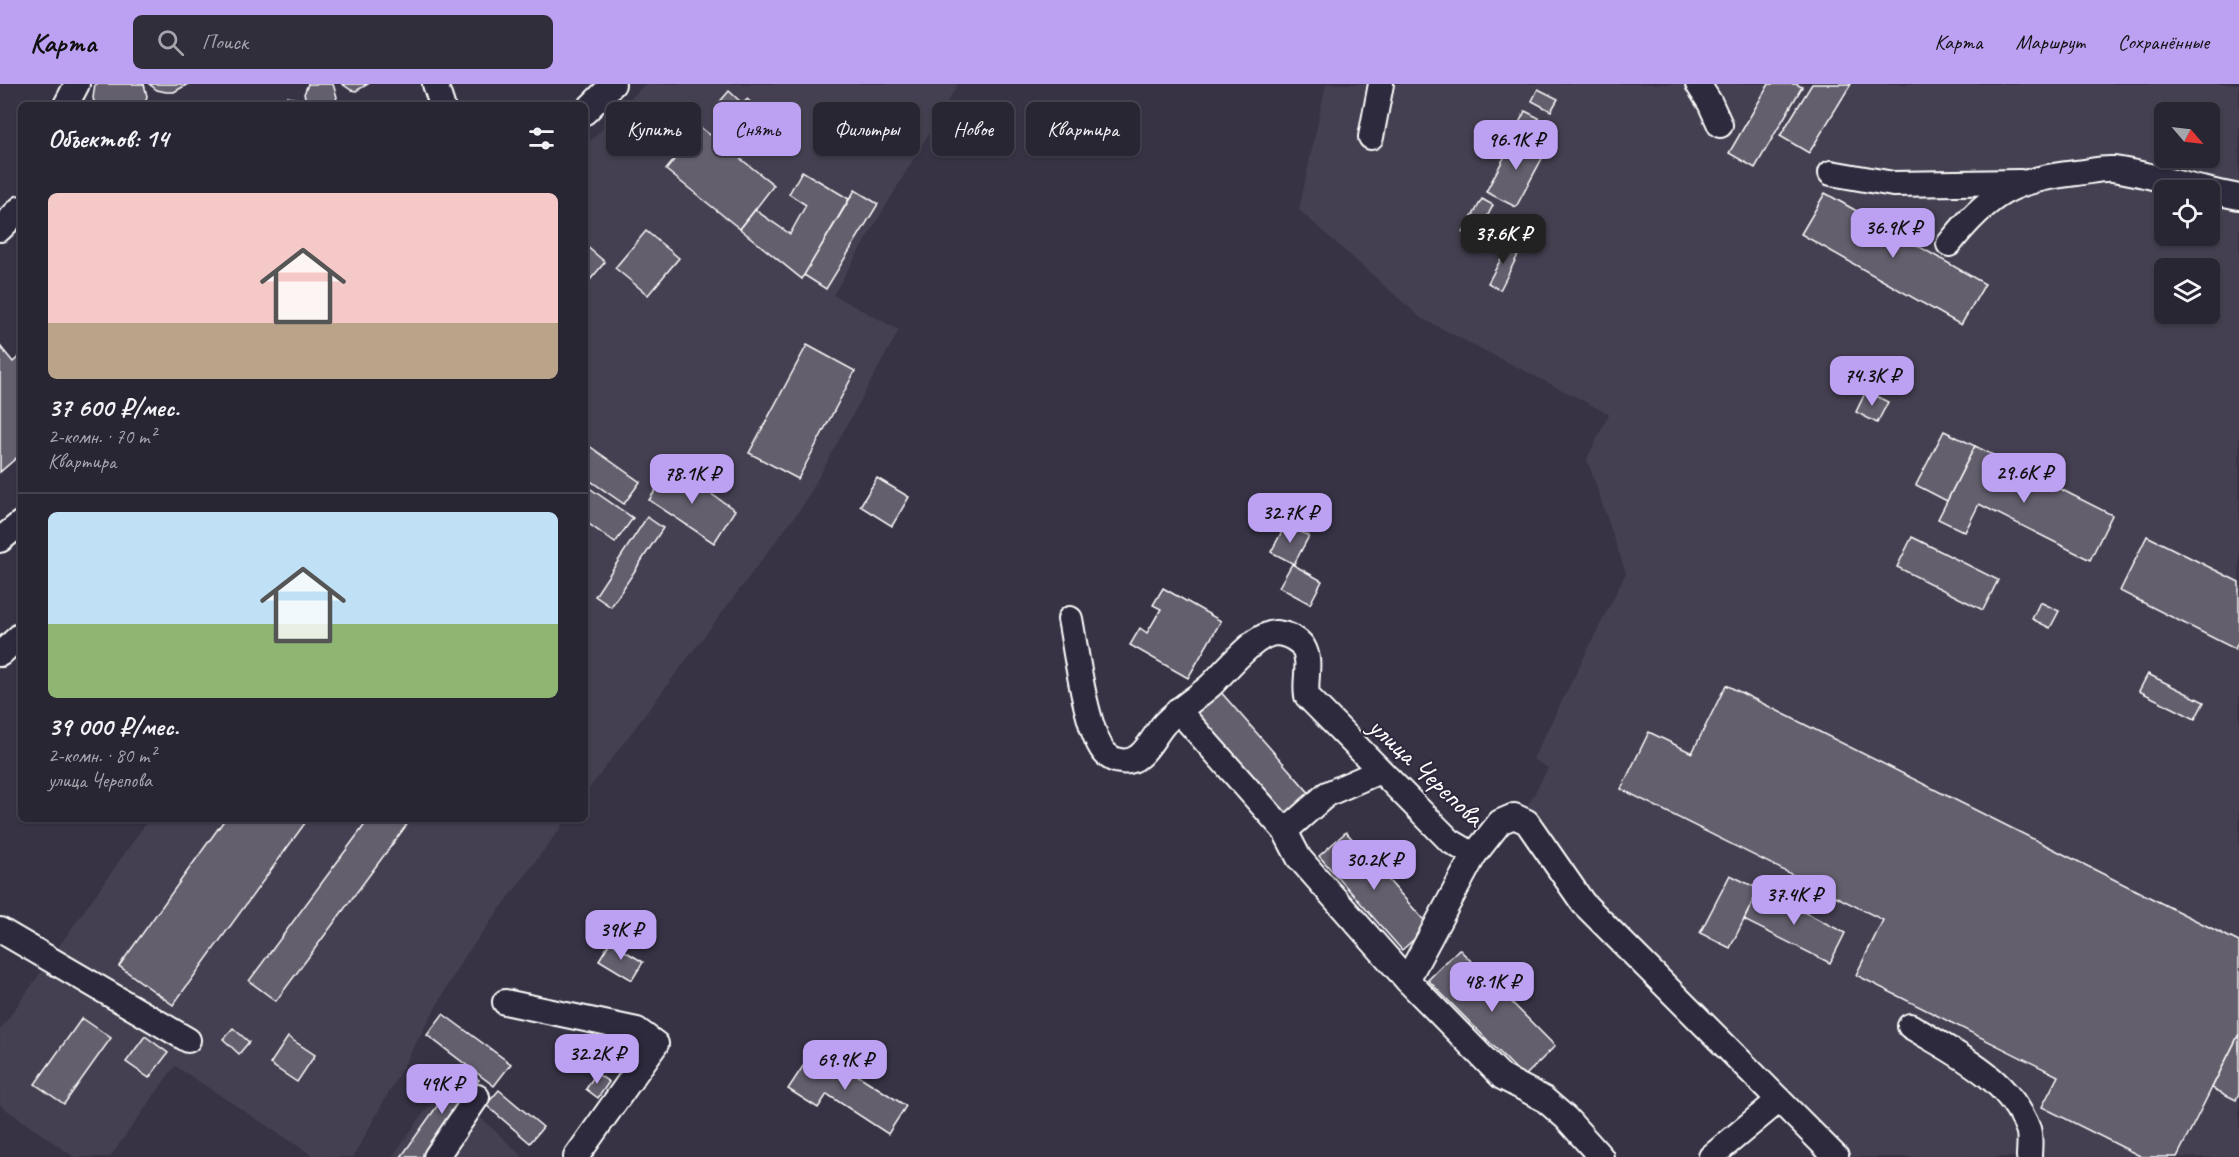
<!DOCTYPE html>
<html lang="ru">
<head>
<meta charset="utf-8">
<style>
	:root { --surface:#292634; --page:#312e3c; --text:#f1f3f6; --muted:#a5a5ac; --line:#45434f; --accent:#bca0f2 }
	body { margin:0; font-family:Caveat,sans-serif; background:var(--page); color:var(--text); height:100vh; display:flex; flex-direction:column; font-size:22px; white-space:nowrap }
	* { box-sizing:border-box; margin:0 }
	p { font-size:20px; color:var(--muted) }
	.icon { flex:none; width:33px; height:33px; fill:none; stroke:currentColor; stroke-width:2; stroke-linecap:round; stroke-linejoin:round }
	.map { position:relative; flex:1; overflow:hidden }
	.sheet { position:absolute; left:18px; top:18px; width:570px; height:720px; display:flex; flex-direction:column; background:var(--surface); border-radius:9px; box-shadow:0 2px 4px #0004,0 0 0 2px var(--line) }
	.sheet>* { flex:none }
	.hud { position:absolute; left:606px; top:18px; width:570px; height:54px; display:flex; gap:12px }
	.needle { width:39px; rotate:118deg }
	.buttons { position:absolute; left:2154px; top:18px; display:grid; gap:12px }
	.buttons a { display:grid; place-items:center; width:66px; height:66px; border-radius:9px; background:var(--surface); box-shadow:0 2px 4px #0004,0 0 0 2px var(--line); font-size:30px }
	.price { position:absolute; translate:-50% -51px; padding:0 14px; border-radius:12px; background:var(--accent); color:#111; font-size:20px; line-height:39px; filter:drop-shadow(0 2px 3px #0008) }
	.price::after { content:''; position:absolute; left:50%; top:36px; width:18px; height:14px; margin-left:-9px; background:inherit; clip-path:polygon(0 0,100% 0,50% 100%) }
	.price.current { background:#222; color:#fff }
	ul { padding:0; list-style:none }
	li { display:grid; align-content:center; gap:12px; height:318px; padding:0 30px }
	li+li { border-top:2px solid var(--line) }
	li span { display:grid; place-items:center; height:186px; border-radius:9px; color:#555 }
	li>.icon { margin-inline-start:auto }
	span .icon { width:108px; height:108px; fill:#fffc; stroke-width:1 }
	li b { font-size:26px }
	h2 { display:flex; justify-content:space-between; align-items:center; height:72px; padding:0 30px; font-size:26px }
	.chip { padding:0 21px; border-radius:9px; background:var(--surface); box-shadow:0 2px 4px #0004,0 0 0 2px var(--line); font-size:21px; line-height:54px }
	.chip.current { background:var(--accent); color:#111 }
	header { display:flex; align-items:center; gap:36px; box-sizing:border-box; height:84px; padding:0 30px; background:var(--accent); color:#111 }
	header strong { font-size:28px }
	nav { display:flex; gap:33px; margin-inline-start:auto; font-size:21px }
	.search { width:420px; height:54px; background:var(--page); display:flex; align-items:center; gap:15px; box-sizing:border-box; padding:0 21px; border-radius:9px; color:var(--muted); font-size:22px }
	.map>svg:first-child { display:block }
</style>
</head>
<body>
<header>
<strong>Карта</strong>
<div class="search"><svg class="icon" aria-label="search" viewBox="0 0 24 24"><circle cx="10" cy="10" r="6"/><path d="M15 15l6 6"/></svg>Поиск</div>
<nav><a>Карта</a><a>Маршрут</a><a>Сохранённые</a></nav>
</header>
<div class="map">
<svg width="2239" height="1073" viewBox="0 0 2239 1073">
	<rect width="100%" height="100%" fill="#373345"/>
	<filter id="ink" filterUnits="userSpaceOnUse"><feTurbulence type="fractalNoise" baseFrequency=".0167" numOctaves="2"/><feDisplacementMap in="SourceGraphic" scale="12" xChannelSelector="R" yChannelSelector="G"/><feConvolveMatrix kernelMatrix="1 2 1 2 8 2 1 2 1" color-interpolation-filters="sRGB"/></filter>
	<g filter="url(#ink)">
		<g fill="#444051" fill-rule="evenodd">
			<polygon points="645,0 958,0 833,211 899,246 804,420 585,710 585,63"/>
			<path d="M1326,0H2239V1073H1846L1598,827L1525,727L1548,684L1533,675L1626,489L1587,375L1609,330L1421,234L1299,126ZM2164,28H2210V74H2164ZM2164,106H2210V152H2164ZM2164,184H2210V230H2164Z"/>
			<polygon points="149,735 567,735 462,876 353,1073 315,1073 175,982 110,1073 74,1073 0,1021 0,946"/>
			<polygon points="460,979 492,1007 479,1032 523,1073 392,1073"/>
		</g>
		<g fill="#635f6d" stroke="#fff" stroke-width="1.5">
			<polygon points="95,0 144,0 147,12 145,20 95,21 93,14"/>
			<polygon points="188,0 174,8 166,8 157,6 149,0"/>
			<polygon points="308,0 333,0 337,13 334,21 308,21 304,10"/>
			<polygon points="342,0 341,0 368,0 356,7 351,6"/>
			<polygon points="1769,0 1796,0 1802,3 1755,84 1729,69"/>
			<polygon points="1812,0 1851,0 1809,69 1780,52"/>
			<polygon points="1538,5 1558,15 1551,27 1532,17"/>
			<polygon points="729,7 743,20 747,15 768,34 753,51 718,20"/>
			<polygon points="287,13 297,15 304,21 276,21"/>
			<polygon points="1525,27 1539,34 1530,50 1517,43"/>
			<polygon points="700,43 774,101 740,145 666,86"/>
			<polygon points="1516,51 1546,67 1516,123 1486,108"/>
			<polygon points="802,87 849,115 802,195 740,145 755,126 790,150 806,121 789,110"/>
			<polygon points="855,106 878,120 826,205 804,191"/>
			<polygon points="1825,109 1985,200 1961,241 1801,150"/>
			<polygon points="1482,115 1493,121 1479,149 1484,151 1480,158 1463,149"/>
			<polygon points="646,147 679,174 648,211 615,184"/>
			<polygon points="1498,159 1520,167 1500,206 1488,199 1503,171 1494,166"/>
			<polygon points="585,161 605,178 585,202"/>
			<polygon points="807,261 855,287 798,395 749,369"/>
			<polygon points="0,262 13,278 21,271 21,370 0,388"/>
			<polygon points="1866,307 1888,318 1877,339 1856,328"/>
			<polygon points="1944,347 1975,362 1947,417 1916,401"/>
			<polygon points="585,359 640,398 624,420 585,393"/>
			<polygon points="1975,362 2112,431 2090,476 1979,420 1965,448 1938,435"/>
			<polygon points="671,383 735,426 714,459 649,416"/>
			<polygon points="877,394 909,413 892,442 860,422"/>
			<polygon points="585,401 633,434 615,459 585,437"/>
			<polygon points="647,433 663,444 611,523 595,512"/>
			<polygon points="1286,440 1309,452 1294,480 1271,468"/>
			<polygon points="2147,452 2239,498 2239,556 2235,565 2120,507"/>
			<polygon points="1912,453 1998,496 1983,526 1897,483"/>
			<polygon points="1292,480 1322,497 1310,520 1279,503"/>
			<polygon points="1163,504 1221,537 1188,594 1130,561 1140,544 1147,549 1161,525 1153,521"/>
			<polygon points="2040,518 2059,527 2050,544 2032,535"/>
			<polygon points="2148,590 2204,618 2195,635 2139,607"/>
			<polygon points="1726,601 2239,858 2239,950 2177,1073 2142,1073 2042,1023 2058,992 1856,891 1883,836 1621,705 1649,648 1692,669"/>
			<polygon points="1219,606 1312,712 1285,736 1191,630"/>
			<polygon points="225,735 308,735 173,921 119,882"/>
			<polygon points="369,735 411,735 276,917 249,897"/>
			<polygon points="1346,748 1429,842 1402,866 1319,772"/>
			<polygon points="1730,791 1759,805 1730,864 1700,849"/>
			<polygon points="1759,805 1845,849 1830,879 1744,836"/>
			<polygon points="610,858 643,878 632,896 599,876"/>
			<polygon points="1459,865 1555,962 1524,993 1428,896"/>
			<polygon points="443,930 511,980 494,1002 427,951"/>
			<polygon points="82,934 111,954 64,1020 35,1000"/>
			<polygon points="233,944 249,958 239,970 223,955"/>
			<polygon points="2239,950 2239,1009 2236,1016 2212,1004"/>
			<polygon points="145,952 168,969 149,994 126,978"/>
			<polygon points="288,953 315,971 297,998 270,980"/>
			<polygon points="815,964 906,1022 888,1050 827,1010 818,1024 788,1005"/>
			<polygon points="464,984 479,996 424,1073 401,1073"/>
			<polygon points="596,989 609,998 598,1014 586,1005"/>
			<polygon points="499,1006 543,1043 530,1059 486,1021"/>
		</g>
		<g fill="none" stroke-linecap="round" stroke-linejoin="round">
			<g stroke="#fff" stroke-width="28">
				<g id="minor">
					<polyline points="435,0 442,21"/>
					<polyline points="1698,0 1710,19 1720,41"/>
					<polyline points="66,21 77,0"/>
					<polyline points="585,28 613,0"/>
					<polyline points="1371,53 1381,0"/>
					<polyline points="1831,89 1893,100 2020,98"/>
					<polyline points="2210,107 2239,113"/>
					<polyline points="0,145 21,124"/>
					<path d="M1949,160C1989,110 2012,96 2076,89C2088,88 2101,84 2113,85C2145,89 2176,100 2207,106"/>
					<polyline points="0,456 21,439"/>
					<path d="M1070,535C1076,565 1086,650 1106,670C1115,679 1130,680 1139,672C1149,664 1156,649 1164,640C1178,625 1195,615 1210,602C1226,587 1254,550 1276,549C1280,549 1286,551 1289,552C1294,554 1301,559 1303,563C1312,578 1304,596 1307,612L1450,757L1474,771L1500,738L1514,732L1527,738L1583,819L1836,1073"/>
					<polyline points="0,570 21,551"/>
					<polyline points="1178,626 1285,747 1327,710 1380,687"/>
					<polyline points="1285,747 1299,774 1407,896"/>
					<polyline points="1474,771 1407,896 1502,993 1544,1015 1566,1034 1601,1073"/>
					<polyline points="0,846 188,956"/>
					<polyline points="505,918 637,946 656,960 576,1073"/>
					<path d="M1910,942C1954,969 2008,993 2028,1045C2031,1053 2029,1064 2029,1073"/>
					<polyline points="436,1073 477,1013"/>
					<polyline points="1711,1073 1779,1016"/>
				</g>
			</g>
			<use href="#minor" stroke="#2f2a3d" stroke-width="24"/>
		</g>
	</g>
	<g text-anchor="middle" stroke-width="4.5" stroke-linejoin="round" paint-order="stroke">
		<g font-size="28" fill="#fff" stroke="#2f2a3d">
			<text transform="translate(1427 687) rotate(43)" y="10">улица Черепова</text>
		</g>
	</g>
</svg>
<div class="buttons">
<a><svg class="needle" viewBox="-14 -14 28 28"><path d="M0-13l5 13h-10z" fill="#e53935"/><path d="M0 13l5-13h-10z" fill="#a5a5ac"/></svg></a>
<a><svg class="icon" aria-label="locate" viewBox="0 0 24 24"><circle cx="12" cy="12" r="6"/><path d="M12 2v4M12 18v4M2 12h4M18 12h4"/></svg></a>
<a><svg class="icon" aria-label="layers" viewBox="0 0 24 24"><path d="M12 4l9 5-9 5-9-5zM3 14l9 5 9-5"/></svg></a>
</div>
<b class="price" style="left:1516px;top:87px">96.1K ₽</b>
<b class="price" style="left:1893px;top:175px">36.9K ₽</b>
<b class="price current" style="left:1503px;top:181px">37.6K ₽</b>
<b class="price" style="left:1872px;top:323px">74.3K ₽</b>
<b class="price" style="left:2024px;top:420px">29.6K ₽</b>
<b class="price" style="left:692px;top:421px">78.1K ₽</b>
<b class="price" style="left:1290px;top:460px">32.7K ₽</b>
<b class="price" style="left:1374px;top:807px">30.2K ₽</b>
<b class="price" style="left:1794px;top:842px">37.4K ₽</b>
<b class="price" style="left:621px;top:877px">39K ₽</b>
<b class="price" style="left:1492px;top:929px">48.1K ₽</b>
<b class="price" style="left:597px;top:1001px">32.2K ₽</b>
<b class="price" style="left:845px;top:1007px">69.9K ₽</b>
<b class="price" style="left:442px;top:1031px">49K ₽</b>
<div class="hud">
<a class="chip">Купить</a>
<a class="chip current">Снять</a>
<a class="chip">Фильтры</a>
<a class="chip">Новое</a>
<a class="chip">Квартира</a>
</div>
<section class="sheet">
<h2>Объектов: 14<svg class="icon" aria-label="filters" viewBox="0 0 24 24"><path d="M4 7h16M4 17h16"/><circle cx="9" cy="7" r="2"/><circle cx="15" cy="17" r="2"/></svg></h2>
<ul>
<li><span style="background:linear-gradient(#f6c9c9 70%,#b9a48a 0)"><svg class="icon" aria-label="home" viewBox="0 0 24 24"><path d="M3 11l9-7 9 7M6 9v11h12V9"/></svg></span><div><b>37 600 ₽/мес.</b><p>2-комн. · 70 m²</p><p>Квартира</p></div></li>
<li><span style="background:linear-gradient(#bfe0f5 60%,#8fb573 0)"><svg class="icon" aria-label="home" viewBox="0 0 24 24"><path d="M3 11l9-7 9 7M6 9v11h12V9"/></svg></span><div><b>39 000 ₽/мес.</b><p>2-комн. · 80 m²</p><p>улица Черепова</p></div></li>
</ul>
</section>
</div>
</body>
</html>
